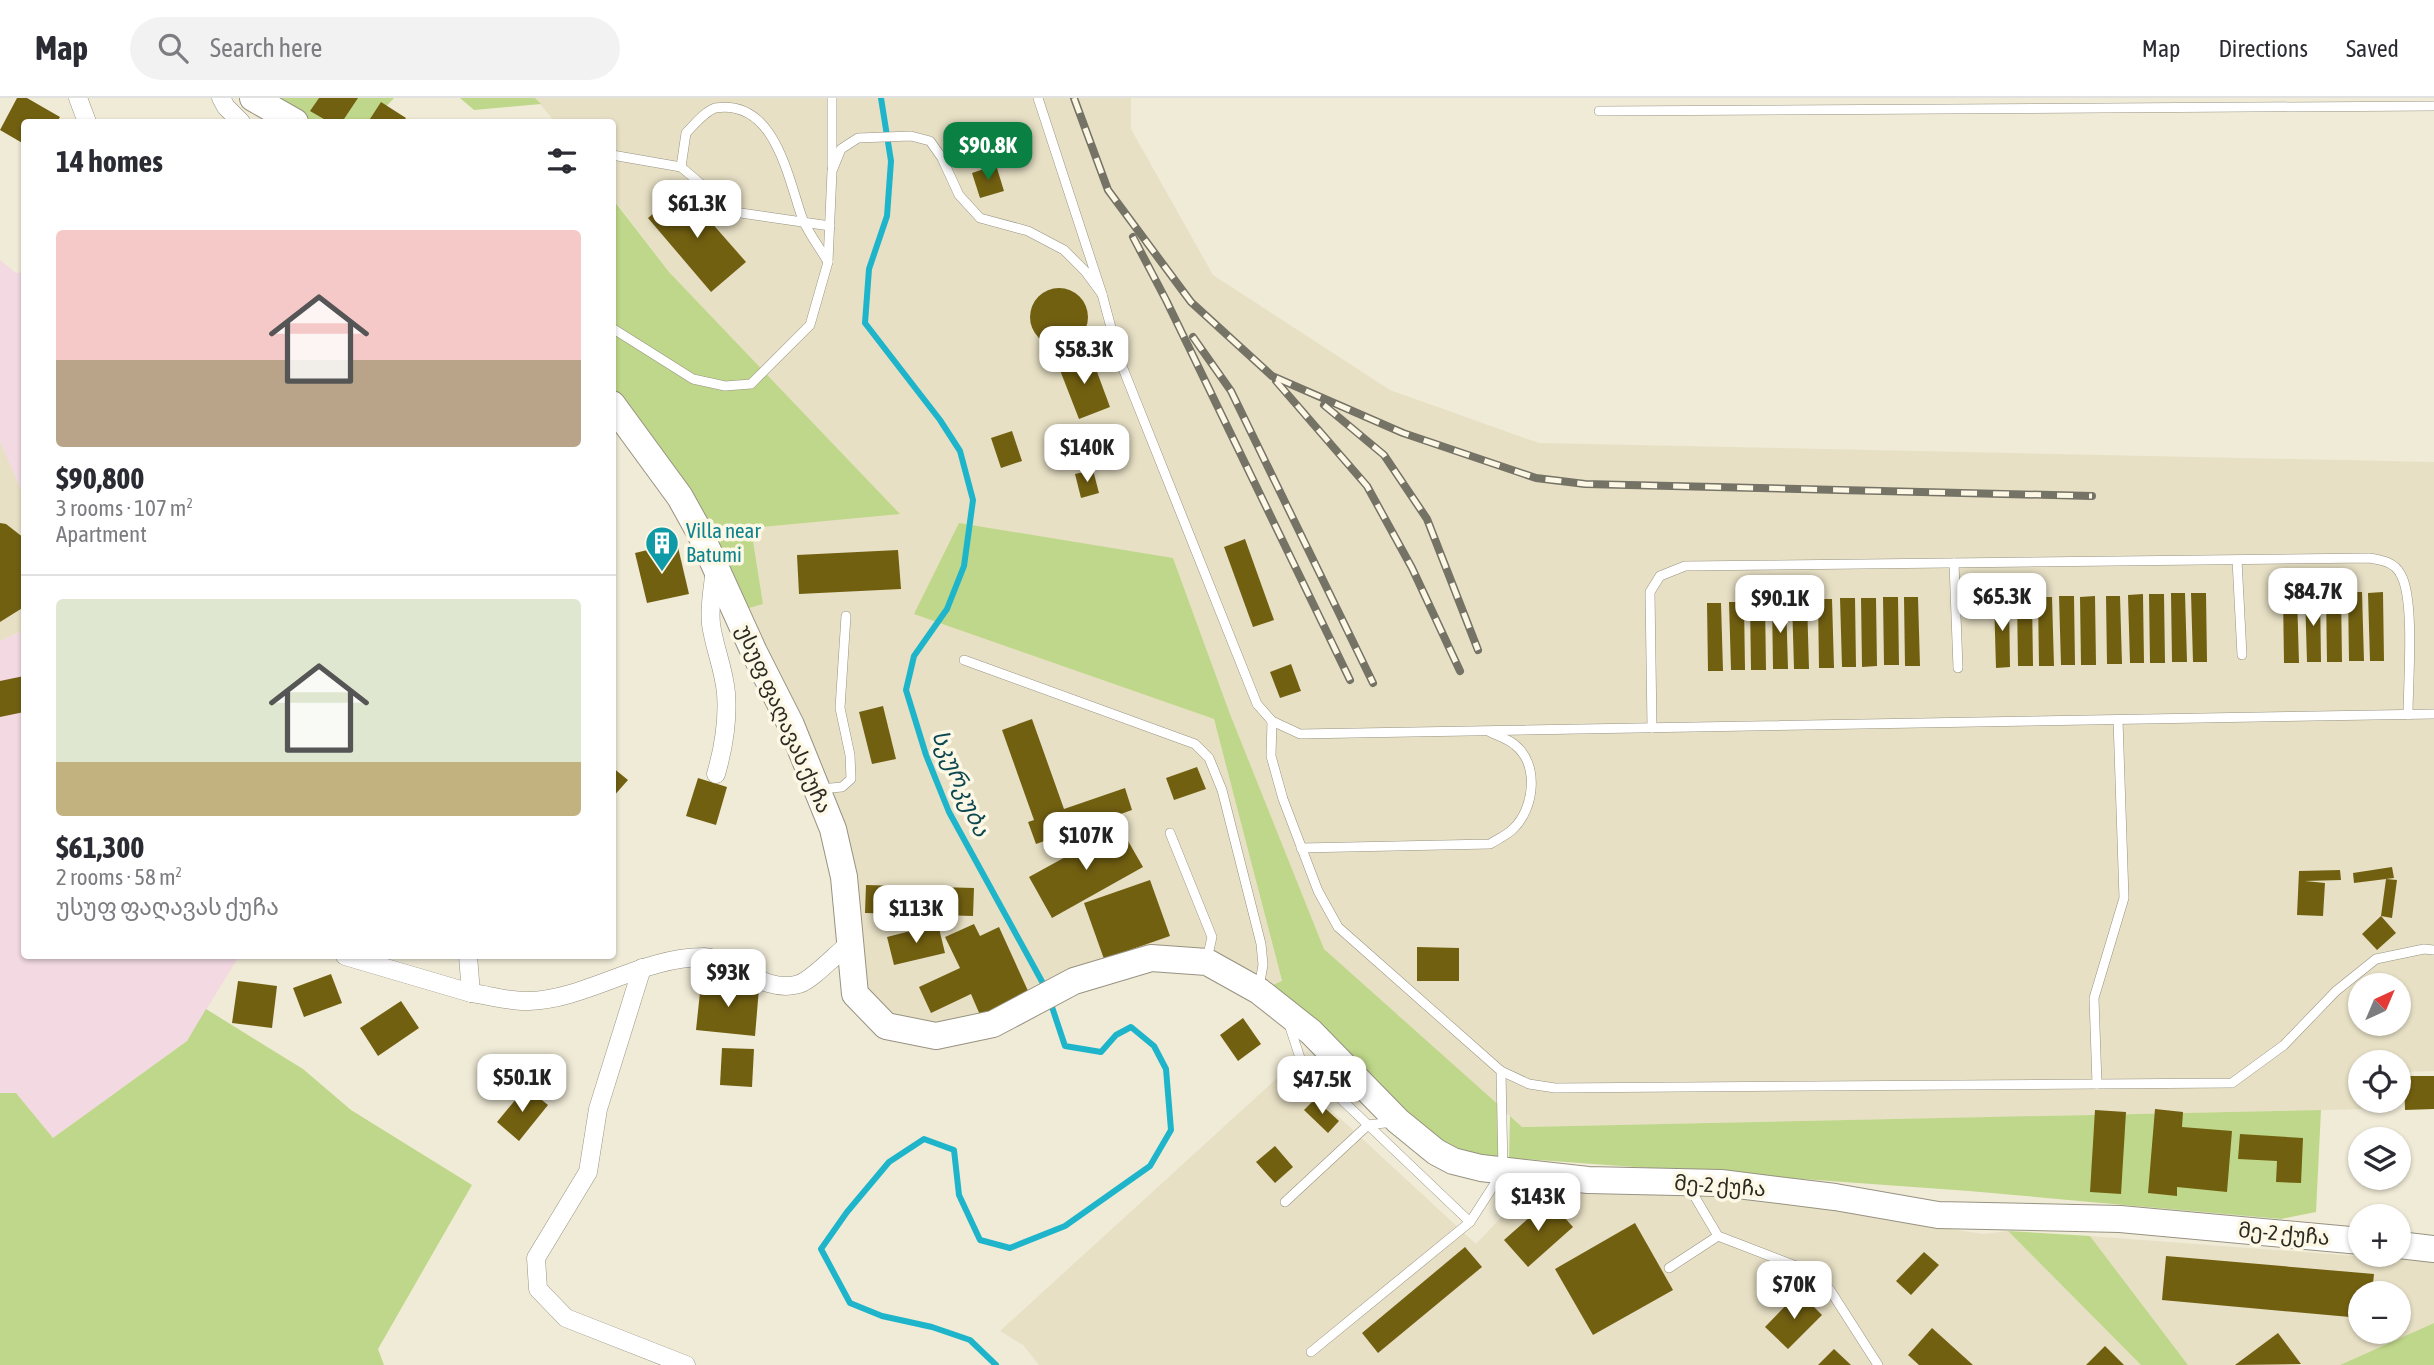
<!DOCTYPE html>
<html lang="en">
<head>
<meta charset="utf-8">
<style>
	:root { --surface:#fff; --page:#f2f2f3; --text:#2b2b33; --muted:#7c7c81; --line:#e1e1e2; --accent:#0b8043 }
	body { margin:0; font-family:"Asap Condensed","Noto Sans Georgian",sans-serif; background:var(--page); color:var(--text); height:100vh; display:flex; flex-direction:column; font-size:26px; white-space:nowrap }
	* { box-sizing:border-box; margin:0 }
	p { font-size:23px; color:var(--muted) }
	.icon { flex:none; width:38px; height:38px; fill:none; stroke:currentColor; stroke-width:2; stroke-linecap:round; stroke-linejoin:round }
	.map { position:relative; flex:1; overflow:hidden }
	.panel { position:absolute; left:21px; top:21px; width:595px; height:840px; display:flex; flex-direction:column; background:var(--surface); border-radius:7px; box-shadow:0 2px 5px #0004 }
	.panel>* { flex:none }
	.needle { width:46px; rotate:44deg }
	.tools { position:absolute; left:2348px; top:875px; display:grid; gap:14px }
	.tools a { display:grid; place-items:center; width:63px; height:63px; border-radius:50%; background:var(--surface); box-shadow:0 2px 5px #0004; font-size:35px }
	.price { position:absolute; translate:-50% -60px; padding:0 16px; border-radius:14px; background:#fff; color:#222; font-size:23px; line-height:46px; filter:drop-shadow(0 2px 4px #0008) }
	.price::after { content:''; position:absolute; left:50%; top:42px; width:21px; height:16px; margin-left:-10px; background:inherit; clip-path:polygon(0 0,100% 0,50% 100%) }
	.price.selected { background:var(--accent); color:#fff }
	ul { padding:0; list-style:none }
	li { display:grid; align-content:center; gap:14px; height:371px; padding:0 35px }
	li+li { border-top:2px solid var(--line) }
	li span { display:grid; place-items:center; height:217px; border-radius:7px; color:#555 }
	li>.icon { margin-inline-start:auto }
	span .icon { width:126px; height:126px; fill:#fffc; stroke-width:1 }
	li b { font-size:30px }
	h2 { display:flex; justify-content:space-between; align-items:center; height:84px; padding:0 35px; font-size:30px }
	header { display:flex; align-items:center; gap:42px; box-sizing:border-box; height:98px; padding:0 35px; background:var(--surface); border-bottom:2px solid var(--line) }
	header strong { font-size:33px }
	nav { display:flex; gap:38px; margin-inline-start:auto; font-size:24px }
	.search { width:490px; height:63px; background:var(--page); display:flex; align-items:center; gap:18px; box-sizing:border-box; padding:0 24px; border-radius:38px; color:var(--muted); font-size:26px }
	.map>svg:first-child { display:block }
</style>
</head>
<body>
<header>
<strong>Map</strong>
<div class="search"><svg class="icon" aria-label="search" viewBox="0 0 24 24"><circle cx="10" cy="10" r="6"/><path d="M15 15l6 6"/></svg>Search here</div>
<nav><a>Map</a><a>Directions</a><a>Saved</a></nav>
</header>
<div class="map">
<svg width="2434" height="1267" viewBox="0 0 2434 1267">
	<rect width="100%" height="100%" fill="#f0ebd7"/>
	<g fill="#e7e0c5" fill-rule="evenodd">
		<path d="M535,0H1131V31L1213,177L1390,292L1539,345L2434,364V973L2399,974V964H2361V1003H2370V1011L1522,1029L1324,851L1230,616L1173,460L915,516L1214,621L1282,884L1259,893L1151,860L993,926L886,928L855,896L844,779L736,514L763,506L751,430L899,415L669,174L613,100L612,24H555ZM2361,887H2399V926H2361Z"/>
		<polygon points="0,343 24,398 24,532 0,543"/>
		<polygon points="1287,971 1476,1146 1524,1095 1714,1098 1795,1106 1983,1136 2008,1133 2141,1267 1039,1267 1023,1247 1000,1233"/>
		<path d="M2090,1138L2434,1164V1225L2340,1267H2188ZM2361,1195H2399V1234H2361Z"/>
	</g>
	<g fill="#f2d9e2">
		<polygon points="0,162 16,175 24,174 24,398 0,343"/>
		<polygon points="24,532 24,858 239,858 187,943 53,1040 16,995 0,995 0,543"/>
	</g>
	<g fill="#bfd78a">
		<polygon points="253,0 394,0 372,24 295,24"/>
		<polygon points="460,0 535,0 541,6 474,12"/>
		<polygon points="612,100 669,174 900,416 751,430 763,506 736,514 613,306"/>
		<polygon points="959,425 1173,460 1230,616 1324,851 1502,1010 1503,1073 1453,1063 1259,893 1282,883 1214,621 914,516"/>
		<polygon points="206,911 303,971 351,1012 472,1087 378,1251 384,1267 0,1267 0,995 16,995 53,1040 187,943"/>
		<polygon points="2321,1012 2316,1114 2281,1121 1969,1093 1509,1060 1510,1018 1522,1029"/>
		<polygon points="2008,1133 2090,1138 2188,1267 2141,1267"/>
		<polygon points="2434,1225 2434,1267 2340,1267"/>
	</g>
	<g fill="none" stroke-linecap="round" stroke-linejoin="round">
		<g stroke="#1eb5cb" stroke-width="6">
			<polyline points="881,0 891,63 887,118 869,171 865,225 940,322 960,353 973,402 964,468 947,511 914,558 906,592 926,657 949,714 1045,889"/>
			<polyline points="996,1267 970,1242 932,1229 882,1218 850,1205 821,1151 847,1114 889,1064 924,1041 954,1052 959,1097 980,1142 1010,1150 1065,1128 1150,1068 1171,1032 1166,971 1154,948 1131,929 1116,937 1101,954 1065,948 1050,903"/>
		</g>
	</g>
	<g fill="#726011">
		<polygon points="17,0 27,0 60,19 57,24 24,24 24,46 0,32"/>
		<polygon points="319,0 358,0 342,24 329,24 310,13"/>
		<polygon points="381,4 406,20 403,24 368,24"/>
		<polygon points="996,67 1004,93 980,100 972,75"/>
		<polygon points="682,91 746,164 711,194 648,120"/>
		<circle cx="1059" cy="219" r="29"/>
		<polygon points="1090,255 1110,309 1079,321 1058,267"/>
		<polygon points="1012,333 1022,363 1001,370 991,340"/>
		<polygon points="1093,372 1099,395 1081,400 1075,376"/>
		<polygon points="0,425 6,426 24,440 24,509 0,524"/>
		<polygon points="1245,441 1274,522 1253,529 1224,449"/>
		<polygon points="677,445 689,496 647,505 635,455"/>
		<polygon points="898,452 901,491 799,496 797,457"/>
		<polygon points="2348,494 2362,494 2364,563 2349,563"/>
		<polygon points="2383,494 2384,563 2370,563 2368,495"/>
		<polygon points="2171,495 2185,495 2187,564 2172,564"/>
		<polygon points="2191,495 2206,495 2207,564 2193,564"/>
		<polygon points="2341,495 2342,564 2327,564 2326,496"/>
		<polygon points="2143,496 2144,565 2130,565 2128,497"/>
		<polygon points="2149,496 2164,496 2165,565 2150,565"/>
		<polygon points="2305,496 2320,496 2321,564 2307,564"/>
		<polygon points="2283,497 2297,497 2299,565 2284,565"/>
		<polygon points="2059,498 2074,498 2075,567 2061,567"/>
		<polygon points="2095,498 2096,567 2081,567 2080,499"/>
		<polygon points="2106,498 2120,498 2122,566 2107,566"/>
		<polygon points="1883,499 1898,499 1899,567 1884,567"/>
		<polygon points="1904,499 1918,499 1920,568 1905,568"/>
		<polygon points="2038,499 2052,499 2054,568 2039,568"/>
		<polygon points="1840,500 1855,500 1856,569 1842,569"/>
		<polygon points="1861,500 1876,500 1877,568 1862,569"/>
		<polygon points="2017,500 2032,500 2033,568 2018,568"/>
		<polygon points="1818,501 1832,501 1834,570 1819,570"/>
		<polygon points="1994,501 2009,501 2010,569 1996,570"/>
		<polygon points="1786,502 1788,571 1773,571 1772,503"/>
		<polygon points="1807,502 1809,571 1794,571 1792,503"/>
		<polygon points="1765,503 1766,572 1751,572 1750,504"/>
		<polygon points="1729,504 1744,504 1745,572 1731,572"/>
		<polygon points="1707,505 1721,505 1723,573 1708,573"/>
		<polygon points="1291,566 1301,593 1280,600 1270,574"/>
		<polygon points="24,578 24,614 0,619 0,583"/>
		<polygon points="883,608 896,661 872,666 859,614"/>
		<polygon points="1032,621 1064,711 1125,690 1132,712 1036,746 1028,724 1034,722 1002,632"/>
		<polygon points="612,669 628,682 612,700"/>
		<polygon points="1197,669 1206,691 1174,702 1166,680"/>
		<polygon points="698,680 727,689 716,727 686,718"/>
		<polygon points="1120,729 1143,769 1052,820 1029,779"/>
		<polygon points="2392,769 2394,780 2386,781 2397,782 2392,820 2381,818 2396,835 2377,852 2362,836 2381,818 2386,781 2354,785 2353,775"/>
		<polygon points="2340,772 2341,782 2305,783 2325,785 2323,818 2297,817 2299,773"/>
		<polygon points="1150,782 1170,838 1104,861 1084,805"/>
		<polygon points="866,787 974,790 973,818 865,815"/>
		<polygon points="938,826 945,855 894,867 887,839"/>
		<polygon points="974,826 980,838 999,829 1029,895 980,917 971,896 931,915 919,889 960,870 945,839"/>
		<polygon points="1417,849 1459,850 1459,883 1417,883"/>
		<polygon points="331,876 342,905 304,919 293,890"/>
		<polygon points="238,883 277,888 272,930 232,925"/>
		<polygon points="701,885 759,890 755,938 696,932"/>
		<polygon points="401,903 419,930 378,958 360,930"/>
		<polygon points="1243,920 1261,946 1238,963 1220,937"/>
		<polygon points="722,950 754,951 752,989 720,987"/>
		<polygon points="2404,978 2434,978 2434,1011 2405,1012"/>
		<polygon points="526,989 548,1007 519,1043 497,1024"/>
		<polygon points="1315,1001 1339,1023 1328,1035 1304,1012"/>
		<polygon points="2155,1011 2183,1014 2182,1029 2232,1033 2227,1094 2177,1089 2177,1098 2148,1095"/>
		<polygon points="2095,1012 2126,1014 2121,1096 2090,1094"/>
		<polygon points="2240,1036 2303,1040 2301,1085 2276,1084 2277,1063 2238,1061"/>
		<polygon points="1275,1048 1293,1069 1275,1085 1256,1064"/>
		<polygon points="1549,1102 1573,1129 1528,1169 1504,1142"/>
		<polygon points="1635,1125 1673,1192 1593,1237 1555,1171"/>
		<polygon points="1465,1149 1482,1169 1378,1255 1362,1235"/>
		<polygon points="1924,1154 1939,1167 1911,1197 1896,1183"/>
		<polygon points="2166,1158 2374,1176 2372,1195 2361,1195 2361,1220 2162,1202"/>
		<polygon points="1799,1194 1822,1217 1788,1251 1765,1229"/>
		<polygon points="1932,1230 1973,1267 1919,1267 1908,1257"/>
		<polygon points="2278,1235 2301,1266 2235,1267"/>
		<polygon points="2105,1248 2124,1267 2086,1267"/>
		<polygon points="1834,1251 1851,1267 1818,1267"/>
	</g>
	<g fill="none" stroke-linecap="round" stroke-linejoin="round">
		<g stroke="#979280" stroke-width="10">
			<g id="lane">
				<polyline points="1599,13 2434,8"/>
				<polyline points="612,57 681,69 734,114 830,128"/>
				<polyline points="832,68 832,0"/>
				<path d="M681,69L686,35C694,27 704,14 715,10C776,0 788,82 803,122C809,136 820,150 828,164"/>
				<polyline points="1102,196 1120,263 1257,606 1272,623 1300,636 2434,616"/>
				<polyline points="612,230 693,281 725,288 751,286 810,227 828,164 832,73 841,51 858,40 911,38 930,43 942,60 959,97 980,120 1028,133 1064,152 1085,173 1102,196 1038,0"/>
				<polyline points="2237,462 2242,557"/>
				<polyline points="1954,465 1958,570"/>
				<polyline points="964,562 1195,646 1209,660 1222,692 1261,846 1263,867 1259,889"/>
				<polyline points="1272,623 1271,658 1283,701 1318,793 1338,829 1501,973 1503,1073 1470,1124 1301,963 1289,926"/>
				<path d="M1652,630L1650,494L1660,478L1685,468L2369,460C2382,462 2395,464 2401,477C2415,502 2408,585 2408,617"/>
				<polyline points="820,691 842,689 851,681 850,657 840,610 846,518"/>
				<polyline points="1170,735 1212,839 1207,861"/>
				<path d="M1301,750L1490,746C1498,741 1507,737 1513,731C1535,710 1539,666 1515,647C1508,641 1498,638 1490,634"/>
				<polyline points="1501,973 1529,986 1555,990 2232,985 2284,947 2336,893 2376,861 2424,851 2434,852"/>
				<polyline points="2097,986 2094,900 2124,800 2118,622"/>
				<polyline points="1689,1089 1718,1138 1796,1168 1830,1192 1878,1267"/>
				<polyline points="1285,1104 1368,1027 1393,1024"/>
				<polyline points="1669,1170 1718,1138"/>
				<polyline points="1311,1254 1470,1124"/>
			</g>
		</g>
		<g stroke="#979280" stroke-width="19">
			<g id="street">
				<polyline points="78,0 87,24"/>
				<polyline points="221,0 226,9 241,24"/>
				<path d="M715,471C713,489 709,508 711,526C714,549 724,571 726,595C728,621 723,652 716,676"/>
				<polyline points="345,858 471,895 468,858"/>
				<polyline points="642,870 598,1011 588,1074 536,1160 538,1191 566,1220 686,1267"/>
				<path d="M471,895C489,897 510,904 529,903C587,901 642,859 704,859C731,860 765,897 799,886C812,882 836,856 849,846"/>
			</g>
		</g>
		<g stroke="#979280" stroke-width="28">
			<g id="secondary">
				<polyline points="253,0 295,24"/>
				<polyline points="612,306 680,399 700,435 754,554 791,627 833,731 844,779 855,896 886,928 936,938 993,926 1074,883 1151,860 1207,864 1259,893 1311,934 1398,1023 1436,1054 1453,1063 1481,1070 1588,1082 1721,1085 1835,1099 1938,1117 2120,1121 2361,1143"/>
				<polyline points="2399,1147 2434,1151"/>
			</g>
		</g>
		<use href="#lane" stroke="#fff" stroke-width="9"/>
		<use href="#street" stroke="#fff" stroke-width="18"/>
		<use href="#secondary" stroke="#fff" stroke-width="26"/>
		<g stroke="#757266" stroke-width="8">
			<g id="rail">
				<polyline points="1074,0 1108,92 1191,204 1272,278 1403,335 1536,380 1585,386 2092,398"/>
				<polyline points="1133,139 1166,202 1350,582"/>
				<polyline points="1193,239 1231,293 1373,585"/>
				<polyline points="1276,283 1367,388 1412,470 1460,573"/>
				<polyline points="1324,307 1384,357 1427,421 1478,552"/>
			</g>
		</g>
		<use href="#rail" stroke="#fdf8e5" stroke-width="5" stroke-dasharray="16" stroke-linecap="butt"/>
	</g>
	<defs>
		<g id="building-pin" transform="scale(1.75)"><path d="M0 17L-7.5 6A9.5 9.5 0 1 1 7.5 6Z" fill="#0f9aa8" stroke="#fdf8e5"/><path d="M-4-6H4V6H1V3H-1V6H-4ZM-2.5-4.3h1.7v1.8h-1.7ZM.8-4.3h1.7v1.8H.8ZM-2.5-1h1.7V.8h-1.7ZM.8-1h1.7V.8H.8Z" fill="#fff"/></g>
	</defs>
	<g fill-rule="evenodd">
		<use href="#building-pin" x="662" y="445"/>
	</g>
	<g text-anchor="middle" stroke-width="7" stroke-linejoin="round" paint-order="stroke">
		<g font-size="21" fill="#0d838f" stroke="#fdf8e5" text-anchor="start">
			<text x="686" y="440">Villa near<tspan x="686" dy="24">Batumi</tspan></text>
		</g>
		<g font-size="21" fill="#2c2a23" stroke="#fdf8e5">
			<text transform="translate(784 621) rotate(66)" y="7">უსუფ ფაღავას ქუჩა</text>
			<text transform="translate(1720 1088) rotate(4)" y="7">მე-2 ქუჩა</text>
			<text transform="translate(2284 1136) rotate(5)" y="7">მე-2 ქუჩა</text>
		</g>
		<g font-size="23" font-style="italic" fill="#0c4851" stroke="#fdf8e5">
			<text transform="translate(961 685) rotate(67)" y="8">სკურკუბა</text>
		</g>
	</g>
</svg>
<div class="tools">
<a><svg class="needle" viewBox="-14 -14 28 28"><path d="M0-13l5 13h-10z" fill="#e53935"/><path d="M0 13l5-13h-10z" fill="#7c7c81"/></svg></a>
<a><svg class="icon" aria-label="locate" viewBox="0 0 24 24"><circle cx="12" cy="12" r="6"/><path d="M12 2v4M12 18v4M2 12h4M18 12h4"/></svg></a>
<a><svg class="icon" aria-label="layers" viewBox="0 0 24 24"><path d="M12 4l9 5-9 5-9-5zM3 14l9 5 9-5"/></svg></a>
<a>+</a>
<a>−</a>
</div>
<b class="price selected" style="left:988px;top:84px">$90.8K</b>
<b class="price" style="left:697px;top:142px">$61.3K</b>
<b class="price" style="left:1084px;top:288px">$58.3K</b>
<b class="price" style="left:1087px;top:386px">$140K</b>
<b class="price" style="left:2313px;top:530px">$84.7K</b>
<b class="price" style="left:2002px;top:535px">$65.3K</b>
<b class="price" style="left:1780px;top:537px">$90.1K</b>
<b class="price" style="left:1086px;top:774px">$107K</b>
<b class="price" style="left:916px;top:847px">$113K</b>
<b class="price" style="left:728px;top:911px">$93K</b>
<b class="price" style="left:522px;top:1016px">$50.1K</b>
<b class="price" style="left:1322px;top:1018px">$47.5K</b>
<b class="price" style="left:1538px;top:1135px">$143K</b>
<b class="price" style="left:1794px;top:1223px">$70K</b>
<section class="panel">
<h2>14 homes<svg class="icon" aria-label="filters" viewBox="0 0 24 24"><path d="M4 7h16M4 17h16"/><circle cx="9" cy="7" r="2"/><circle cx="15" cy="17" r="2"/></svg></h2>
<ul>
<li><span style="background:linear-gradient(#f6c9c9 60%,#b9a48a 0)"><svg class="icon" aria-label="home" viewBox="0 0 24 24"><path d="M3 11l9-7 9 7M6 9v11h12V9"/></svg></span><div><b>$90,800</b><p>3 rooms · 107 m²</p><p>Apartment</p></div></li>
<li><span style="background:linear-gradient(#dfe7d0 75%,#c2b280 0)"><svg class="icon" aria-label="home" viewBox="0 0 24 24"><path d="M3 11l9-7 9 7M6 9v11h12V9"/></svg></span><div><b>$61,300</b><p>2 rooms · 58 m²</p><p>უსუფ ფაღავას ქუჩა</p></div></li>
</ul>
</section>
</div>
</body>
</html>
